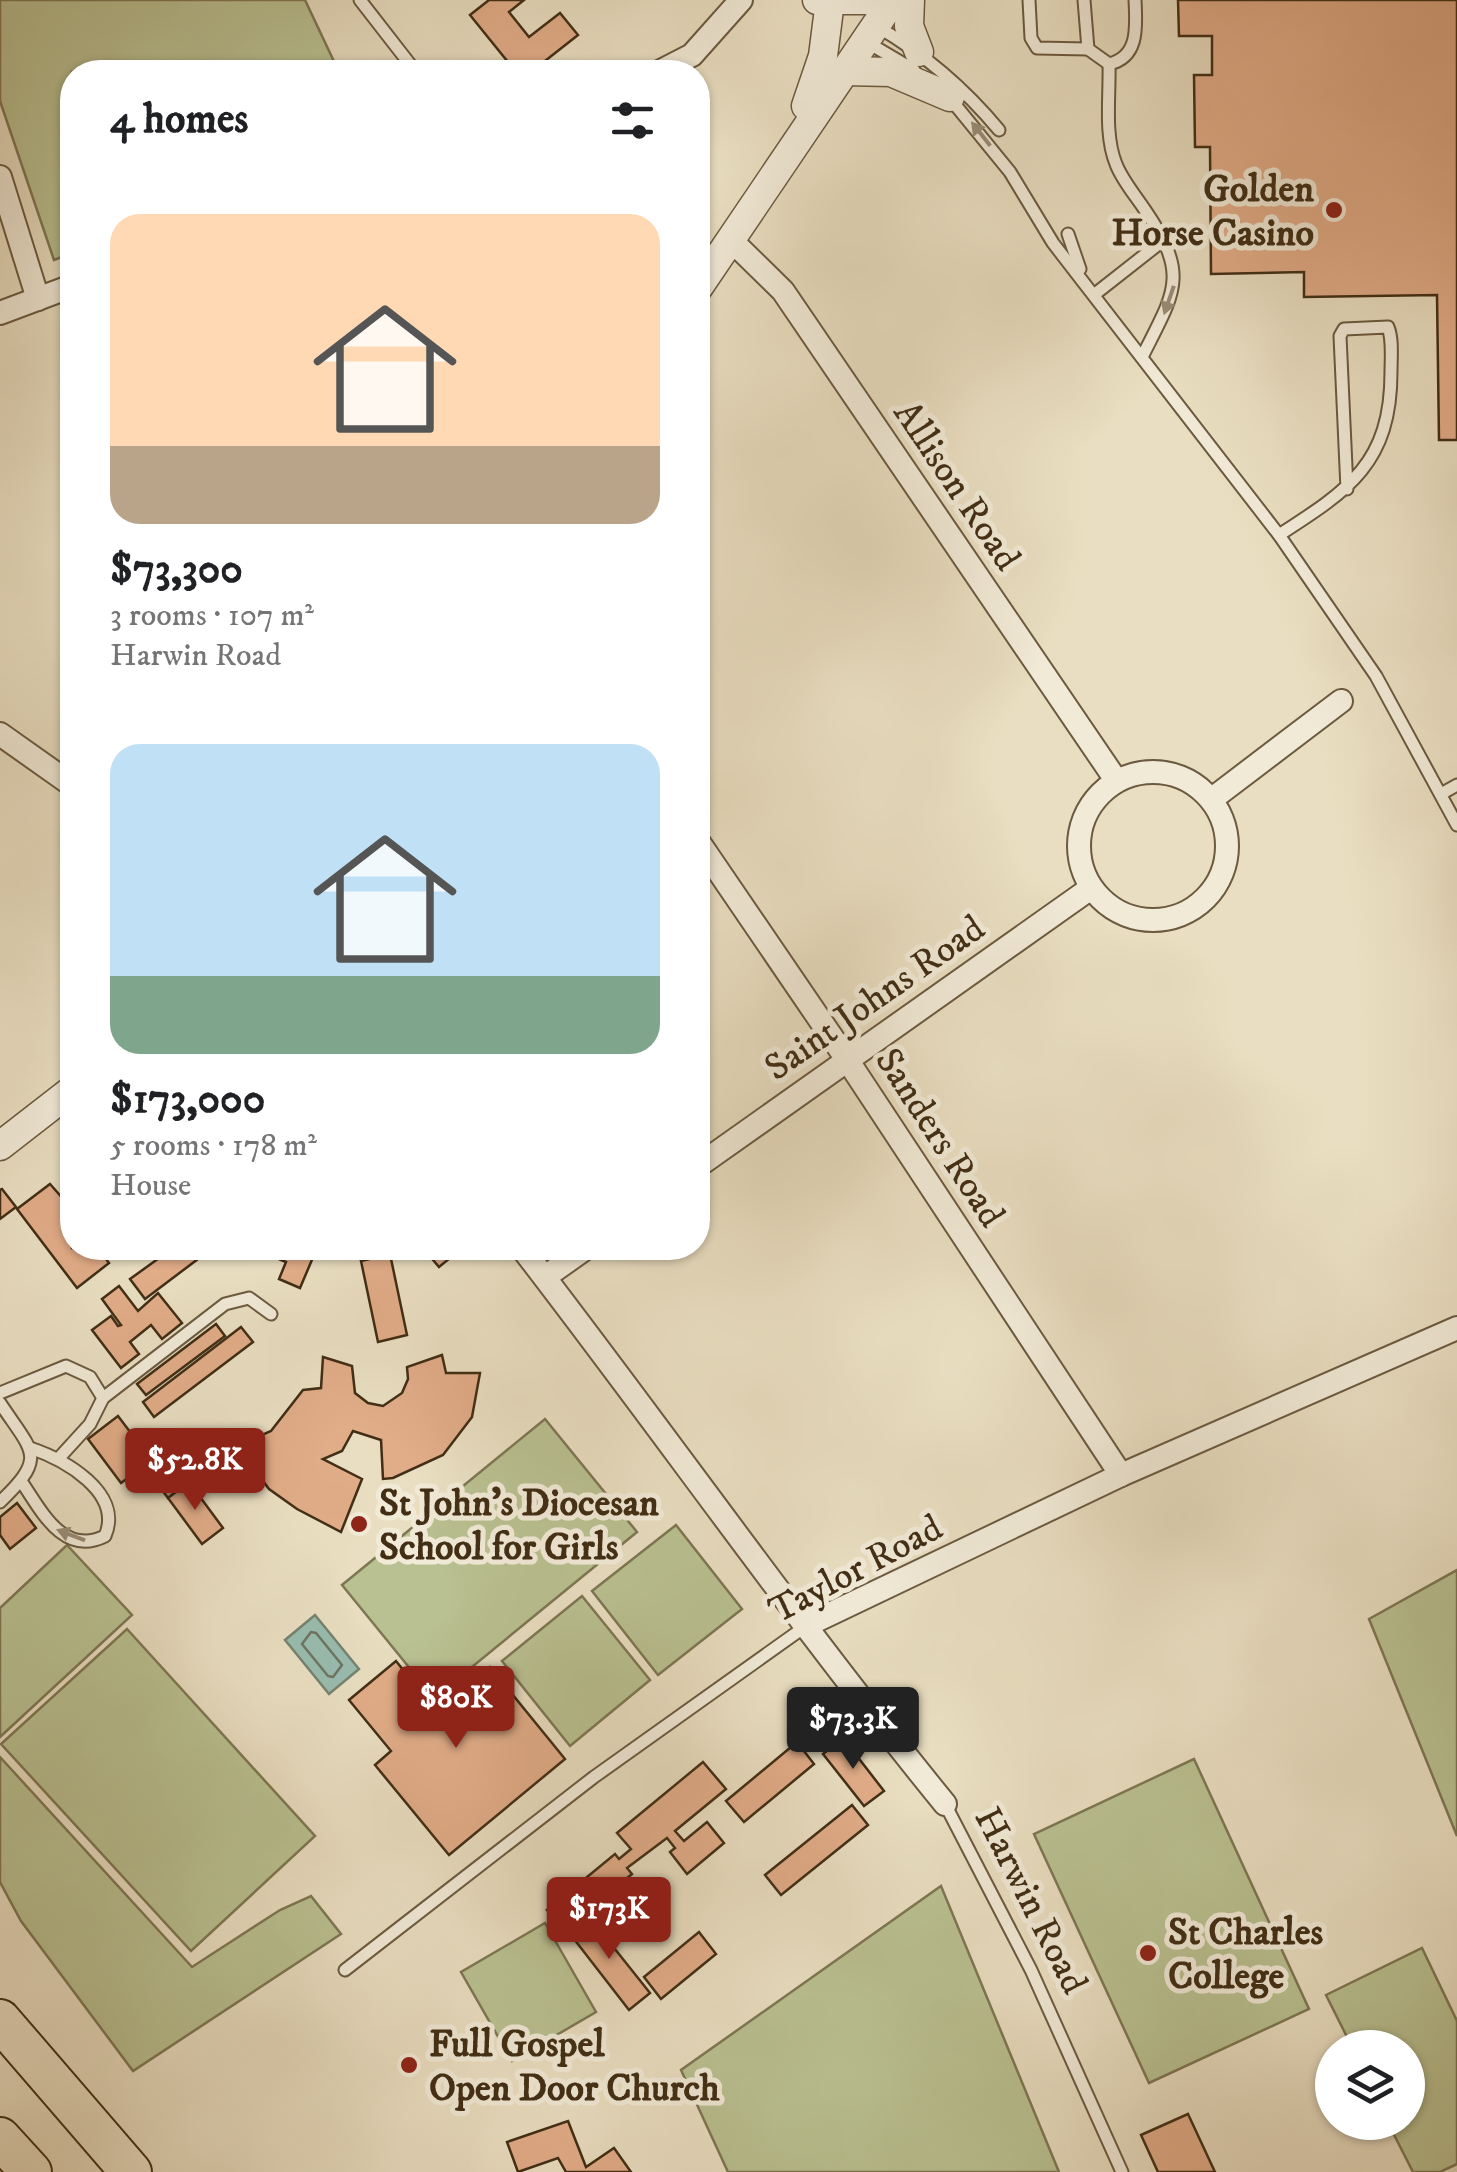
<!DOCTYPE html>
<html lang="en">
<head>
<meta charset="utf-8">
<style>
	:root { --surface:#fff; --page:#f2f2f2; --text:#202124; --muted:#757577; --accent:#8f2418 }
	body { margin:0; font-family:"IM FELL DW Pica",serif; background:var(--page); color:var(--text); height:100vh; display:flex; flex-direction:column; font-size:38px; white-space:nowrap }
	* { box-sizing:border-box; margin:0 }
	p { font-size:32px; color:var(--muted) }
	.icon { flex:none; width:55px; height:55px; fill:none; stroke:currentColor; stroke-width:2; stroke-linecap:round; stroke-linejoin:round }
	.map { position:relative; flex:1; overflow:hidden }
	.side { position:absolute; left:60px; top:60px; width:650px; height:1200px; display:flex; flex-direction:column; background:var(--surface); border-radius:40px; box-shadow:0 2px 8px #0004 }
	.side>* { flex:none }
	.buttons { position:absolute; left:1315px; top:2030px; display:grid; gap:20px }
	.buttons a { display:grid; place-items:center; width:110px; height:110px; border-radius:50%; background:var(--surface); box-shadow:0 2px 8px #0004; font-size:50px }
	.price { position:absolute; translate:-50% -85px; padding:0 22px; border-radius:10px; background:var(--accent); color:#fff; font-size:32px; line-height:65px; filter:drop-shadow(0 2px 5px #0008) }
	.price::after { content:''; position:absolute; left:50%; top:60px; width:30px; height:22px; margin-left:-15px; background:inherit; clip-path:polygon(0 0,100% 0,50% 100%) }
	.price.current { background:#222; color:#fff }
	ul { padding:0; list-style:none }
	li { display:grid; align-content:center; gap:20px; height:530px; padding:0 50px }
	li span { display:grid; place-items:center; height:310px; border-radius:30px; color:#555 }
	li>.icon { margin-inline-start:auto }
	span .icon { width:180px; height:180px; fill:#fffc; stroke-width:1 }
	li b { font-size:42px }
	h2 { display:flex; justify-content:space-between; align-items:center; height:120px; padding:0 50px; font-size:42px }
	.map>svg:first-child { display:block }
</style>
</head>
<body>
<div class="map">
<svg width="1457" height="2172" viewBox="0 0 1457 2172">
	<rect width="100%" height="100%" fill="#e9dec1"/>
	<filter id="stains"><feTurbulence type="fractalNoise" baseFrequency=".002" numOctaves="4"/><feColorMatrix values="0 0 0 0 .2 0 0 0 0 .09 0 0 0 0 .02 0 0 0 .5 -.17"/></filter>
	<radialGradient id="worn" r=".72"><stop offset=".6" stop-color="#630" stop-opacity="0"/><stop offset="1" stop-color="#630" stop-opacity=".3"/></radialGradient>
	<g fill="#b9c091" stroke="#7d7753" stroke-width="2.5">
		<polygon points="0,0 305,0 339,72 72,72 72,253 54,260 0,101"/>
		<polygon points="545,1419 637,1532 434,1698 342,1585"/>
		<polygon points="676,1525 742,1609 658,1675 592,1591"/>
		<polygon points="67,1545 132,1615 0,1737 0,1608"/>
		<polygon points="1457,1570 1457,1836 1369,1619"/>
		<polygon points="582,1596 650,1680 570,1746 502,1661"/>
		<polygon points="127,1629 315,1836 191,1951 1,1744"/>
		<polygon points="0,1757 192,1967 280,1910 311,1896 341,1934 133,2071 21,1921 0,1882"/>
		<polygon points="1194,1759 1309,2009 1149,2083 1034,1834"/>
		<polygon points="941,1886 1059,2172 728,2172 681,2070"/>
		<polygon points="545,1923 596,2012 512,2061 461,1972"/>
		<polygon points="1422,1948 1457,2021 1457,2164 1440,2172 1413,2172 1388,2123 1408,2122 1408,2048 1352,2047 1326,1995"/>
	</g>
	<polygon fill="#98bcaf" stroke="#758371" stroke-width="2.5" points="315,1615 359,1669 329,1694 285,1640"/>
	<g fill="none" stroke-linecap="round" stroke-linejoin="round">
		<polygon stroke="#6c7562" stroke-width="2.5" points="311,1632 316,1633 342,1665 333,1677 328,1676 302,1644"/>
	</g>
	<g fill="#e1ac88" stroke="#412e15" stroke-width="2.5">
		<polygon points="489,0 524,0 509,12 529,37 560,13 578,35 531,72 516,72 470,15"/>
		<polygon points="1178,0 1457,0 1457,440 1439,440 1437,295 1304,297 1304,272 1211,274 1210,147 1195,147 1194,75 1212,75 1212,36 1179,36"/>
		<polygon points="50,1184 72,1209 72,1248 98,1248 109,1263 77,1288 17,1209"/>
		<polygon points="2,1189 16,1207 0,1219 0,1190"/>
		<polygon points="173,1248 189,1248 198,1259 145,1299 130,1279"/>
		<polygon points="270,1248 317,1248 300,1288 279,1279 286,1262 267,1254"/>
		<polygon points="423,1248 460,1248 461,1249 439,1267"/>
		<polygon points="390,1254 407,1335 378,1342 361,1261"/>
		<polygon points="119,1286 138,1311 158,1293 182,1323 162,1339 151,1325 130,1342 139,1354 121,1368 92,1330 111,1316 118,1326 121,1325 102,1299"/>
		<polygon points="216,1324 225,1336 146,1395 137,1384"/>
		<polygon points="241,1327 253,1342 154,1417 143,1402"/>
		<polygon points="442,1355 446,1373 480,1373 472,1417 443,1455 393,1478 383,1479 381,1440 353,1431 342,1451 323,1459 362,1479 341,1532 297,1509 269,1489 237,1446 271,1431 303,1390 321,1388 323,1357 352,1366 355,1393 368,1403 383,1406 402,1393 408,1379 407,1367"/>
		<polygon points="118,1416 146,1453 160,1442 189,1482 168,1498 144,1466 121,1483 88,1439"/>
		<polygon points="189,1482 223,1528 202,1544 168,1498"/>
		<polygon points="17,1503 36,1528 10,1549 0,1535 0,1517"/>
		<polygon points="396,1661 436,1711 490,1667 565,1759 449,1855 375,1765 391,1751 349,1700"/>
		<polygon points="843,1738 884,1791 864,1806 823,1754"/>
		<polygon points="797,1742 814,1764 744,1822 726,1801"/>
		<polygon points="703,1762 726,1789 675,1831 684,1841 707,1822 724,1843 687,1874 670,1852 675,1848 667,1838 627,1868 632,1874 564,1930 547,1910 615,1854 619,1859 631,1849 617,1833"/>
		<polygon points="852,1805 868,1825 781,1895 765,1875"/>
		<polygon points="587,1914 650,1993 629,2010 567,1930"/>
		<polygon points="699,1932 716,1954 661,1999 644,1977"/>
		<polygon points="1188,2114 1215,2172 1158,2172 1141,2135"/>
		<polygon points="568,2121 586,2167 614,2148 631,2172 566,2172 558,2158 518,2172 507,2142"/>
	</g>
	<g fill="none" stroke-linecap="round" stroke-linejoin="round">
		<g stroke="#6b5a40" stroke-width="15">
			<g id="service">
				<polyline points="360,0 416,72"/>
				<polyline points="1029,0 1031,38 1037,48 1088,49"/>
				<path d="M1084,0L1088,49L1109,64C1110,96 1104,135 1116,164C1122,180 1135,195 1145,210C1190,276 1175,291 1142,357"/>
				<path d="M878,27C926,55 964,88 999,130"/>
				<polyline points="865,41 914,70"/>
				<path d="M1109,64C1140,57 1136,25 1135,0"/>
				<polyline points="948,96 1010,172 1053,243 1279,535 1376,676 1457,825"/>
				<polyline points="1068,234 1080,269"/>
				<polyline points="1095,294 1165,239"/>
				<path d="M1279,535C1349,490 1391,463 1391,372C1391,358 1393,339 1388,327L1344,329L1340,336L1347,489"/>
				<polyline points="1441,794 1457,785"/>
				<polyline points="0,1393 66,1366 90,1377 103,1398 90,1424 59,1458"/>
				<polyline points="103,1398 225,1304 249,1298 271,1314"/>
				<path d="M0,1403C33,1453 48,1456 0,1502"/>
				<path d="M21,1481C41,1510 63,1557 105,1536C124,1492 63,1459 30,1448"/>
				<polyline points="945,1804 1031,1970 1122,2172"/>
				<polyline points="345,1970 594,1777 806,1626"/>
			</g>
		</g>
		<g stroke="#6b5a40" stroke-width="26">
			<g id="minor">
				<polyline points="659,72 692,55 741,0"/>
				<polyline points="0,177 38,299"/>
				<polyline points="730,239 783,291 1116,780"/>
				<polyline points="0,313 72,286"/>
				<polyline points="0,734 72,785"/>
				<circle cx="1153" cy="846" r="74"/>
				<polyline points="1212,799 1341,701"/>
				<polyline points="698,841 846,1058 1121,1475"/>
				<polyline points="698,1166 1091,888"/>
				<path d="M522,1248C664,1432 798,1624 945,1804"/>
				<polyline points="545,1277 586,1248"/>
				<polyline points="807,1625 1121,1475 1457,1328"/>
			</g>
		</g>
		<g stroke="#6b5a40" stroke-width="31">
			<g id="tertiary">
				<polyline points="817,0 866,0"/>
				<polyline points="910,0 909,26 919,52"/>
				<polyline points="844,71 891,72 950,97"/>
				<polyline points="806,106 823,56 829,9"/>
				<polyline points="698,288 893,0"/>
				<polyline points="0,1146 72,1090"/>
			</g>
		</g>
		<g stroke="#412e15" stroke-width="44">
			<g id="motorway">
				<polyline points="0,2020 131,2172"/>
				<polyline points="0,2138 31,2172"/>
			</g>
		</g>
		<use href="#service" stroke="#f1ead7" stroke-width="11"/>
		<use href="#minor" stroke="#f1ead7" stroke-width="22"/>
		<use href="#tertiary" stroke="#f1ead7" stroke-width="28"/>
		<use href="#motorway" stroke="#e9dec1" stroke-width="40"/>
	</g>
	<defs><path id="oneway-solid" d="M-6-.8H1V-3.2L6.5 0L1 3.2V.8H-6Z" transform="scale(2.5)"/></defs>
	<g fill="#998c76">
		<use href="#oneway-solid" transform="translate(981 134) rotate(-128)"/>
		<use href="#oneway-solid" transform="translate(1169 300) rotate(109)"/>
		<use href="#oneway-solid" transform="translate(71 1535) rotate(-159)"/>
	</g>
	<g fill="#8f2418" stroke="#f1ead7" stroke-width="4">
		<circle cx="1334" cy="210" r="10"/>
		<circle cx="359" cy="1524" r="10"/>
		<circle cx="1148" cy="1953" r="10"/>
		<circle cx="409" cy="2065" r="10"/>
	</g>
	<g text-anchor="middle" stroke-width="10" stroke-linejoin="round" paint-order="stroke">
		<g font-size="38" font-weight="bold" fill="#412e15" stroke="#f1ead7" text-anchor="start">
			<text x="1314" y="201" text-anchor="end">Golden<tspan x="1314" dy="44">Horse Casino</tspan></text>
			<text x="379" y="1515">St John's Diocesan<tspan x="379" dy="44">School for Girls</tspan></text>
			<text x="1168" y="1944">St Charles<tspan x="1168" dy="44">College</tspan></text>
			<text x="429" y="2056">Full Gospel<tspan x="429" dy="44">Open Door Church</tspan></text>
		</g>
		<g font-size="38" fill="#412e15" stroke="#f1ead7">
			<text transform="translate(958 485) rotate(56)" y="13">Allison Road</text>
			<text transform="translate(874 997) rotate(-35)" y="13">Saint Johns Road</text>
			<text transform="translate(941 1137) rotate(57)" y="13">Sanders Road</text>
			<text transform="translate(855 1568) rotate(-28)" y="13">Taylor Road</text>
			<text transform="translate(1032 1900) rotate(63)" y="13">Harwin Road</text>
		</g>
	</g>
	<rect width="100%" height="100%" filter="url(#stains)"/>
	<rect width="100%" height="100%" fill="url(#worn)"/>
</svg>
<div class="buttons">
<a><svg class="icon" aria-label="layers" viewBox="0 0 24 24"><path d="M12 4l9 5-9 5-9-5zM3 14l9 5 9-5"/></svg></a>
</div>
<b class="price" style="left:195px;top:1513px">$52.8K</b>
<b class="price" style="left:456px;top:1751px">$80K</b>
<b class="price current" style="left:853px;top:1772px">$73.3K</b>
<b class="price" style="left:609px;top:1962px">$173K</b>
<section class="side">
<h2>4 homes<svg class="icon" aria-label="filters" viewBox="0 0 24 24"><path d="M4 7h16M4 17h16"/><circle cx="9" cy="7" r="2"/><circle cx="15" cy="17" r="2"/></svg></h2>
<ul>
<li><span style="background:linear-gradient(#ffd9b3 75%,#b9a48a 0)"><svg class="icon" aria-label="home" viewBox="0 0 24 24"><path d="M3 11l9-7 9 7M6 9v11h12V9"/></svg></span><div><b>$73,300</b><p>3 rooms · 107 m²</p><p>Harwin Road</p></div></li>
<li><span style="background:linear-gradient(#bfe0f5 75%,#7fa58c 0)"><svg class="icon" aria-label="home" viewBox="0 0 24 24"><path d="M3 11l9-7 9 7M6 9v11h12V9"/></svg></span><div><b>$173,000</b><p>5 rooms · 178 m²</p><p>House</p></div></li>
</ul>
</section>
</div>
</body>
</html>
